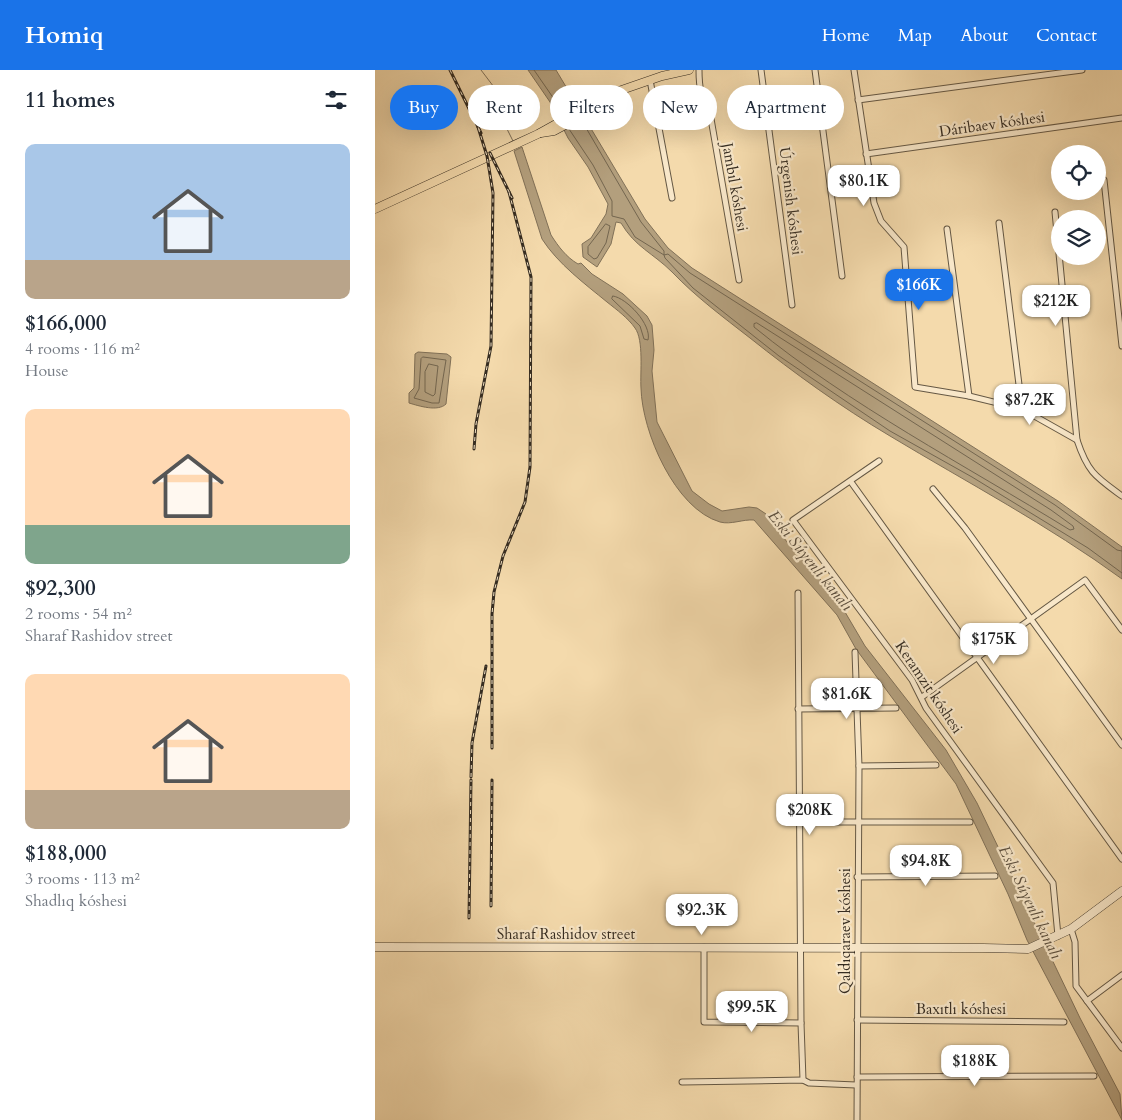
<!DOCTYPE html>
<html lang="en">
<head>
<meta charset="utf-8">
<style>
	:root { --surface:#fff; --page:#f6f6f7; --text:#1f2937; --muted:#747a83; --accent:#1a73e8 }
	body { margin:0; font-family:Cardo,serif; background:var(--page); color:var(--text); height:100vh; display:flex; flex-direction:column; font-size:19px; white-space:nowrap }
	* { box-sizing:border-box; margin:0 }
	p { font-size:16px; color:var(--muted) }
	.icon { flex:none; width:28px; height:28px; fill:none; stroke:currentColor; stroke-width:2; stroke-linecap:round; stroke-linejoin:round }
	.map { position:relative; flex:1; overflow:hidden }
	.panel { display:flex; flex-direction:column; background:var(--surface); width:375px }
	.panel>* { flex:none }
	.top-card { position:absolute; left:15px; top:15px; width:475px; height:45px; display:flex; gap:10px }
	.fabs { position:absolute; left:676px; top:75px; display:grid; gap:10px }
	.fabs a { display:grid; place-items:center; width:55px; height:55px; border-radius:50%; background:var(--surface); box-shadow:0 5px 20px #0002; font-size:25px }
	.price { position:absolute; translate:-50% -42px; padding:0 11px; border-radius:10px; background:#fff; color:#222; font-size:16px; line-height:32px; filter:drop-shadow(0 1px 2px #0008) }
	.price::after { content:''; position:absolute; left:50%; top:30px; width:15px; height:11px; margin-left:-8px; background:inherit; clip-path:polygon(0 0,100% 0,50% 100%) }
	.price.selected { background:var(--accent); color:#fff }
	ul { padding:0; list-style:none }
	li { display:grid; align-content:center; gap:10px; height:265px; padding:0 25px }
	li span { display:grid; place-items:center; height:155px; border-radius:10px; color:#555 }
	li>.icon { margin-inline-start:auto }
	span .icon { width:90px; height:90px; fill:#fffc; stroke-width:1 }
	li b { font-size:21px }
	h2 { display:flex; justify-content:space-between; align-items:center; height:60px; padding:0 25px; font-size:21px }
	.pill { padding:0 18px; border-radius:22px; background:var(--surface); box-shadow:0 5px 20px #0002; font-size:18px; line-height:45px }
	.pill.selected { background:var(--accent); color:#fff }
	header { display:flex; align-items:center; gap:30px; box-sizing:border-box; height:70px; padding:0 25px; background:var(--accent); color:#fff }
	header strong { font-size:24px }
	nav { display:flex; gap:28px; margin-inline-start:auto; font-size:18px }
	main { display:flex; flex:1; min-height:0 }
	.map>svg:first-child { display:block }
</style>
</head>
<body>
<header>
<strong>Homiq</strong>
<nav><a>Home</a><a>Map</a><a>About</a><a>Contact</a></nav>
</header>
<main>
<section class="panel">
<h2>11 homes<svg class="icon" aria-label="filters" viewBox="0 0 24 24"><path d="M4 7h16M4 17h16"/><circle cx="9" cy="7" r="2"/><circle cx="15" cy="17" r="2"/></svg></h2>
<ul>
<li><span style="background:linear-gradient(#a9c7e8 75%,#b9a48a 0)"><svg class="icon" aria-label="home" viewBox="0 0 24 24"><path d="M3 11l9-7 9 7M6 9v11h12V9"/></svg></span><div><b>$166,000</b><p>4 rooms · 116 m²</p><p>House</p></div></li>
<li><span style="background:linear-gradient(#ffd9b3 75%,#7fa58c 0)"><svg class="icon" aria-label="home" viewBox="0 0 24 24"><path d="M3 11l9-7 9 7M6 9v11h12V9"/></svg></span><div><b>$92,300</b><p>2 rooms · 54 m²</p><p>Sharaf Rashidov street</p></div></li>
<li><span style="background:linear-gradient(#ffd9b3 75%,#b9a48a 0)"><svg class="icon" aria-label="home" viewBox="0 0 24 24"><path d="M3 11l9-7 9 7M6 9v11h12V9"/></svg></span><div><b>$188,000</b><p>3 rooms · 113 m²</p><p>Shadlıq kóshesi</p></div></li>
</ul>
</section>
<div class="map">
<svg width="747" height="1050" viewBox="0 0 747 1050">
	<rect width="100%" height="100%" fill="#f4daac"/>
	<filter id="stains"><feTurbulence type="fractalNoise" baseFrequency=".004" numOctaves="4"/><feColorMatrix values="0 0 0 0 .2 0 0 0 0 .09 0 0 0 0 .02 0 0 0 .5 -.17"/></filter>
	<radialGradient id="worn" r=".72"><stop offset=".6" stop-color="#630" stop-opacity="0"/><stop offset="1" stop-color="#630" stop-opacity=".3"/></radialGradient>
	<g fill="#b39f7d" stroke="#817158">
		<path d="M153,0H181L270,149L293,178L317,198L683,431L747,477V509C673,455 593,413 515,366C466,337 419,303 375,268C348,247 321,227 297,202C278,183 260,177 246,153L241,152L236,174L222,197L208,187L207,174L216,168L231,144L233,134L213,97L193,68L175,32Z"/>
		<path d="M147,77L176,165C183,176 191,187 203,194L206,193L217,204L248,224L272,246L277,255L279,280L277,301L282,352L317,421L334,434L347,441L374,437L382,438L391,444L418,480L460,525L490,576L571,680L602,733L705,948L745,1024L747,1050L652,870L633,824L581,714L481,579L462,545L379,450C368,449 356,455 345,452C300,439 267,362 266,318C265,303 269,270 260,258C253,248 242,240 232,232C210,214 183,194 167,169L139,81Z"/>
		<path d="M43,282L72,284L76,287L71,334C63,342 44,336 34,333V323L39,318L40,284Z"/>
	</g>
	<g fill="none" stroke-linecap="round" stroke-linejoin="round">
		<g stroke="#74664f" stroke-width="1">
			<polyline points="159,0 179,29 187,45"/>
			<polyline points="194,59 218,95 237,131 237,146 249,149 260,167 289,185 289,181 266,152 207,51"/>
			<polygon points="231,154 235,156 231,173 222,188 219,189 213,184 213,177"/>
			<path d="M238,226C252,228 277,255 273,270L269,269L265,256L237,229Z"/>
			<path d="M382,253L676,440L698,456L699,459L695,460C588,394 476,336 379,257V254Z"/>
			<polygon points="48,287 71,290 64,333 57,333 39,328 44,319 46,289"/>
			<polygon points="54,294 63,296 60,324 58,326 50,322 50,302"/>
			<polyline points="747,481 742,480 680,435 315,203 293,184 289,185 290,188 318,218 404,286 515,361 597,407 713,478 747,503"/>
		</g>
		<polyline stroke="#817158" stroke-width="1" points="106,0 125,25 132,59 139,73"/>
		<g stroke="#655844" stroke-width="7">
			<g id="street">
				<path d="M324,0C324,17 326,29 335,43L364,210"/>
				<polyline points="386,0 417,235"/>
				<polyline points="440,0 467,206"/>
				<path d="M479,0L499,133L506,151L529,177L540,317L594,326L647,339L702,370C713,403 721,407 747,426"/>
				<polyline points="275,10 297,128"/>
				<polyline points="483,30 707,0"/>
				<polyline points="491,84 747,48"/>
				<polyline points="729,110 747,276"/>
				<polyline points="680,142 702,370"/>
				<polyline points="624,153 647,339"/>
				<polyline points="572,159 594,326"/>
				<polyline points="504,391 418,450 537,610 551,638 678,813 683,866"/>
				<polyline points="476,412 747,789"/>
				<polyline points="558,419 590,458 747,675"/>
				<polyline points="423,523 426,953 428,1010"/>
				<polyline points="480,582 484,696 482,1050"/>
				<polyline points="547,627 710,510 747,560"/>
				<polyline points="423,639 521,638"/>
				<polyline points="484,696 561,695"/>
				<polyline points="425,752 595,752"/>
				<polyline points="482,807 620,806"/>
				<polyline points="696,859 700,872 701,916 747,978"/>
				<polyline points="329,877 329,952 426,953"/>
				<polyline points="712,931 747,905"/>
				<polyline points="482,950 689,952"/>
				<polyline points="482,1007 719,1006"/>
				<polyline points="307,1012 428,1010 434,1013 481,1015"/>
			</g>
		</g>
		<g stroke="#352c21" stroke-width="9">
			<polyline id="secondary" points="0,877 608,878 653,879 696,859 747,821"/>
		</g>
		<g stroke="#352c21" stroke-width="9">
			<g id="primary">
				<polyline points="166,63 179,61 240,28 248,21"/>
				<polyline points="0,139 163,64 235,24 287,6 314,0"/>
			</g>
		</g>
		<use href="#street" stroke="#f8e7c9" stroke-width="5"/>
		<use href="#secondary" stroke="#f8e7c9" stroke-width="8"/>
		<use href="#primary" stroke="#f4daac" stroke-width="8"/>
		<g stroke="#352c21" stroke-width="3">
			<g id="rail">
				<polyline points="75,0 106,63"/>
				<polyline points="115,83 137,128"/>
				<polyline points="99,379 101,354 116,276 118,123 112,86 103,57"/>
				<polyline points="117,678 117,544 119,522 128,486 150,432 155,397 156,207 134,122"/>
				<polyline points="96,707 97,673 111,596"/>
				<polyline points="116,836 117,710"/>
				<polyline points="94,848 96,710"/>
			</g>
		</g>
		<use href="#rail" stroke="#f8e7c9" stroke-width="1" stroke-dasharray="4" stroke-linecap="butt"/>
	</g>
	<g text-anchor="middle" stroke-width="4.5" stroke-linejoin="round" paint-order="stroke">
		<g font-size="15" fill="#352c21" stroke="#f8e7c9">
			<text transform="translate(617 54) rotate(-8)" y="5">Dáribaev kóshesi</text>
			<text transform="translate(360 117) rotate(80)" y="5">Jambıl kóshesi</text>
			<text transform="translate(416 131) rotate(83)" y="5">Úrgenish kóshesi</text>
			<text transform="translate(554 617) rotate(56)" y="5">Keramzit kóshesi</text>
			<text transform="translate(470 861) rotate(-90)" y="5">Qaldıqaraev kóshesi</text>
			<text x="191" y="869">Sharaf Rashidov street</text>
			<text x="586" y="944">Baxıtlı kóshesi</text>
		</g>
		<g font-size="16" font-style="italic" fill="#5b4e3d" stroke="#f8e7c9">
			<text transform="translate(436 490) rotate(51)" y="6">Eski Súyenli kanalı</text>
			<text transform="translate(656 832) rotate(64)" y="6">Eski Súyenli kanalı</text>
		</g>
	</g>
	<rect width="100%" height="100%" filter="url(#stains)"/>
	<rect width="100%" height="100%" fill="url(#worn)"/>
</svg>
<div class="fabs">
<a><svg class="icon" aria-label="locate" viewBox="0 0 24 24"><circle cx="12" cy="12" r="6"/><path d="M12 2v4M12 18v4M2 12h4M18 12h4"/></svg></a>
<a><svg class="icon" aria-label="layers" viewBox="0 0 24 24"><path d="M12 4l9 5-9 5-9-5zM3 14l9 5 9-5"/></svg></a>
</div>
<b class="price" style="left:489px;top:137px">$80.1K</b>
<b class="price selected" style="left:544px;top:241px">$166K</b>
<b class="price" style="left:681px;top:257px">$212K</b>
<b class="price" style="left:655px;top:356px">$87.2K</b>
<b class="price" style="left:619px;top:595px">$175K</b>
<b class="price" style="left:472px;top:650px">$81.6K</b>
<b class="price" style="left:435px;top:766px">$208K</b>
<b class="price" style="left:551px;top:817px">$94.8K</b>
<b class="price" style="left:327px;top:866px">$92.3K</b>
<b class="price" style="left:377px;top:963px">$99.5K</b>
<b class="price" style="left:600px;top:1017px">$188K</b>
<div class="top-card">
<a class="pill selected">Buy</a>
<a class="pill">Rent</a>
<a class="pill">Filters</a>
<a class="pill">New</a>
<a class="pill">Apartment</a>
</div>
</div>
</main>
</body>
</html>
